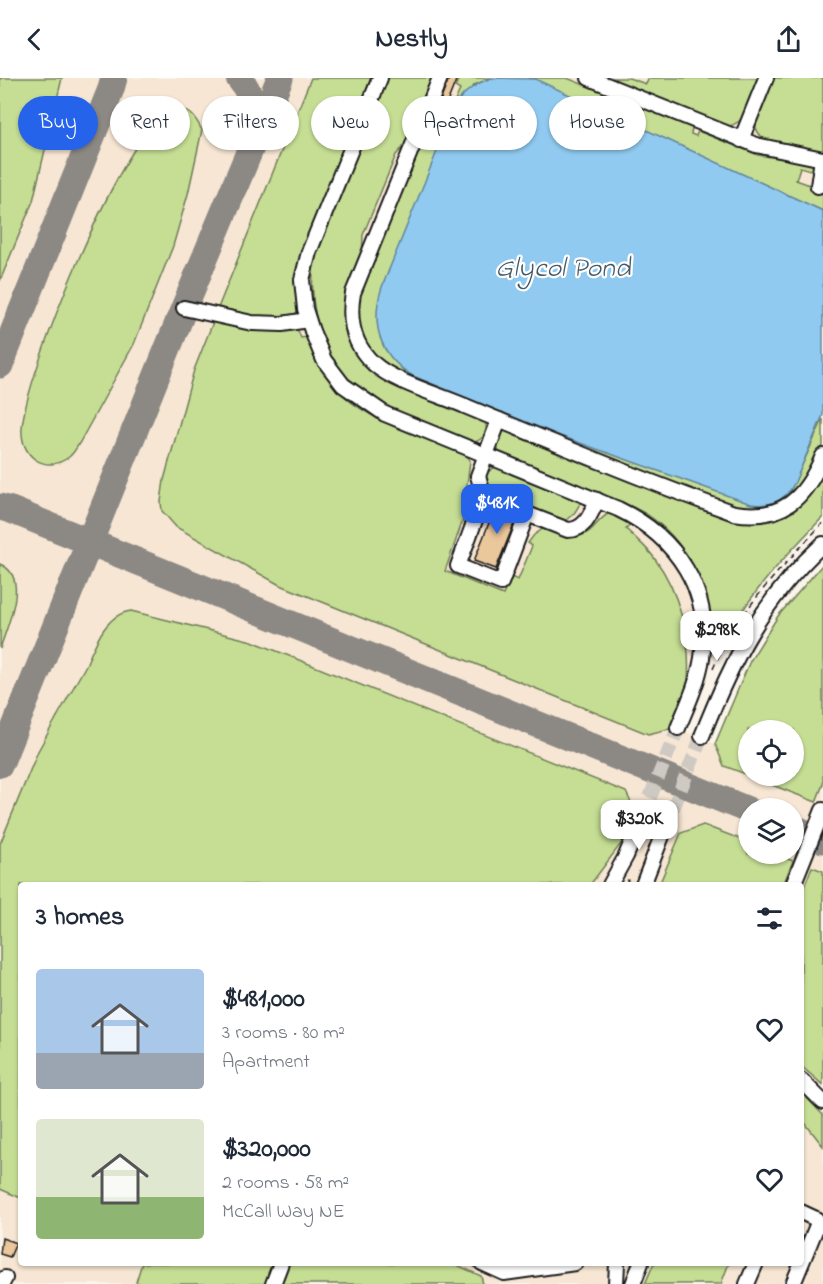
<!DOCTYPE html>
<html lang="en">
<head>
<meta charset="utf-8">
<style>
	:root { --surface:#fff; --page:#f2f2f3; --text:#1f2937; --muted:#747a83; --accent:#2563eb }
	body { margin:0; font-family:"Indie Flower",sans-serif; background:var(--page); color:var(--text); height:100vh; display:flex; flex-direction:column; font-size:22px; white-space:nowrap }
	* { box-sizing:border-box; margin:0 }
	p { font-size:20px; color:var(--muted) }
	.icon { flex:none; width:33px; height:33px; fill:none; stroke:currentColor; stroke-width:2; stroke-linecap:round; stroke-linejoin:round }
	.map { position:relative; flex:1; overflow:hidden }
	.panel { position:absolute; left:18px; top:804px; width:786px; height:384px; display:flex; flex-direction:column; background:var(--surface); border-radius:6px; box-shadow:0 2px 4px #0004 }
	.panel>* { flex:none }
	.banner { position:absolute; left:18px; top:18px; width:788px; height:54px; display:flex; gap:12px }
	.tools { position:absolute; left:738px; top:642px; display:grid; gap:12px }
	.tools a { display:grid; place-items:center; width:66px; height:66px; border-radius:50%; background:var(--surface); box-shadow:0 2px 4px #0004; font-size:30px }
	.price { position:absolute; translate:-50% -51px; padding:0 14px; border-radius:12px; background:#fff; color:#222; font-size:20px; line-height:39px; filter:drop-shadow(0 2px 3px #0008) }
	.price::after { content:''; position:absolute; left:50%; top:36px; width:18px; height:14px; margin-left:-9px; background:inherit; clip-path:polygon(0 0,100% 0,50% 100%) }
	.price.active { background:var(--accent); color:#fff }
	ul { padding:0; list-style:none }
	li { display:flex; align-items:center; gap:18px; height:150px; padding:0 18px }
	li span { display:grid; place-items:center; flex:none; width:168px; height:120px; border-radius:6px; color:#555 }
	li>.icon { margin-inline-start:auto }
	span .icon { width:72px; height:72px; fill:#fffc; stroke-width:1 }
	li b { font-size:26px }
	h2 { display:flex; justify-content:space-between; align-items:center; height:72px; padding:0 18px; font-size:26px }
	.pill { padding:0 21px; border-radius:27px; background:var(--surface); box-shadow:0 2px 4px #0004; font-size:21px; line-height:54px }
	.pill.active { background:var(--accent); color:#fff }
	header { display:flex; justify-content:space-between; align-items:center; height:78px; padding:0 18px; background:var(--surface); font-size:27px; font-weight:700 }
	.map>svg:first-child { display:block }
</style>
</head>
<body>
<header><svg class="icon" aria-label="back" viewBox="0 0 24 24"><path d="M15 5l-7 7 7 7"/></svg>Nestly<svg class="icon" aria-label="share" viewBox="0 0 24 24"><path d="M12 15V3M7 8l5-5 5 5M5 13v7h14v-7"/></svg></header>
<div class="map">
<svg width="823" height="1206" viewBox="0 0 823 1206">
	<rect width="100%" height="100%" fill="#fbf4eb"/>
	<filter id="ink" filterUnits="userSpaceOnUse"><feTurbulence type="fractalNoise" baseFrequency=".0167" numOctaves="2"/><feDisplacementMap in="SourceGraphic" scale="12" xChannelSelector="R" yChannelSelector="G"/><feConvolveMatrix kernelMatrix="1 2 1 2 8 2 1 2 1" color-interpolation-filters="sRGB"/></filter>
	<g filter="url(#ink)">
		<path fill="#f6e6d3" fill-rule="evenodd" d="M0,0H782L823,17V395L766,449L684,653L715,666L729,629L823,548V1206H0ZM748,652H794V698H748ZM748,730H794V776H748ZM21,807H801V1185H21Z"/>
		<g fill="#c5de94" stroke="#707d58" stroke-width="1.5">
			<polygon points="0,0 62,0 33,123 0,203"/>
			<path d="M311,0H371L301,176L297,199L300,232C284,249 238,235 218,230Z"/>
			<path d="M386,0H437L413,58L396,77L363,157L362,180L351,214L362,279L486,343C487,355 484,361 473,365C406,338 333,320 316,240C311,216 311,195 316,171Z"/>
			<polygon points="459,0 491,0 474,7 380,259 385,271 403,292 790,414 823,341 823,368 812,395 788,423 758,433 728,429 383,288 367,274 357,253 358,216 422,55 435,60 446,31 451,32 460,12 455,9"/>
			<polygon points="529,0 567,0 692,50 691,56 696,58 698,53 758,77 812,85 814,93 800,89 796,102 810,107 810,112 823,115 823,133"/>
			<path d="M606,0H629L646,6L649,0H762C753,22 751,42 727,49Z"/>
			<path d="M770,0H823V74C799,70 747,72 756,35C759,23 766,11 770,0Z"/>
			<path d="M179,31C192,33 196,41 202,52L188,116L173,168L134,266L80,364C77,369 74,375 69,379C45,397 20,378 22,350C26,296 121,59 166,35C170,33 175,32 179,31Z"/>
			<path d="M213,244C242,249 268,254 297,250L301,260L307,259C317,282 331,308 351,324C384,349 428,361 466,376L470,383L467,406L470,422L445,493L503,517L511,499L518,502L532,468L528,465L534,457L544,450C561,457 579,465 593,450C599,443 603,438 611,434L633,445L626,451C636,461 648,470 655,481C679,513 691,561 688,601C686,618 679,634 673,650L648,656L278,506L176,449L162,433L161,424L164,402L194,292Z"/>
			<path d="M506,351L726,436L774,438L823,387V439C786,477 754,511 727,557L712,551C706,505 686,462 646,436C628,425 606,418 587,410C557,398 527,386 498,374V360Z"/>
			<path d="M497,388L582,422C575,434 572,443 558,444C543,438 452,410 497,388Z"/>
			<path d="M0,486C31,499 7,547 0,571Z"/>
			<polygon points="823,486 823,706 816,724 749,698 794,698 794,652 748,652 748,697 724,688 715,666 750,583 778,538"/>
			<path d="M131,533L252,563L626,714L637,737L632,751L590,807H21V1120L0,1111V766L38,673L86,587C95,566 106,536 131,533Z"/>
			<polygon points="703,747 748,764 748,776 776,776 793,783 783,807 659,807 681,755"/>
			<polygon points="812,789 823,793 823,1007 801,988 801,817"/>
			<polygon points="801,1014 823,1037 823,1068 801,1040"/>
			<polygon points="142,1185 274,1185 266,1206 141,1206 136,1204"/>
			<polygon points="288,1185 453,1185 481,1198 483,1206 279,1206"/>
			<polygon points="654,1185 729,1185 721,1206 645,1206"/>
		</g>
		<path fill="#91caf0" stroke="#62849b" stroke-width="1.5" d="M491,0L535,1L823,133V337L795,404C786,422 771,429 751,426L563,359L413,298C379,278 370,245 382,209L457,24C466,12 477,5 491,0Z"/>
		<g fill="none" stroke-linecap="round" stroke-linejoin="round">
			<g stroke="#8c8884" stroke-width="27">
				<path d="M239,0C252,16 257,34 255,55"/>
				<polyline points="0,287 111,11 114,0"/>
				<polyline points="0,429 11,432 748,732"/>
				<polyline points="0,686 184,230 280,0"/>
				<polyline points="794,750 823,762"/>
			</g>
		</g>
		<g fill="#ebc79c" stroke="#1c1c1c" stroke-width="1.5">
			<polygon points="449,0 457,0 434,57 428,55"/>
			<polygon points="498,422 520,431 496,491 474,483"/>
			<polygon points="2,1160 16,1165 10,1179 0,1176"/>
		</g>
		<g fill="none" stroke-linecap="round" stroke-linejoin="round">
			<g stroke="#cec9c2" stroke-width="14" stroke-dasharray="14 7" stroke-linecap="butt">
				<polyline points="642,739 678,650"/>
				<polyline points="665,750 702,658"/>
			</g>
			<g stroke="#1c1c1c" stroke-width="18">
				<g id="minor">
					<path d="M380,0L309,174L302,202L305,231L312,253L324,282L343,307L385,336L618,431C677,459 713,514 702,580C698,605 687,628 678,650"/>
					<path d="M440,0L353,215C348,243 353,267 374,286C394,304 440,317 465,328C554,365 643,402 734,435C782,443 805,421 823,378"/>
					<polyline points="589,0 756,67 823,81"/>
					<polyline points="741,62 766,0"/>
					<polyline points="818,108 822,81"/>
					<polyline points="184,230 252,245 282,246 308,242"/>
					<path d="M499,342L478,398L484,418L458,488L501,505L527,436L568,452C586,452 591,435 597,422"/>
					<path d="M702,658C732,582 762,522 823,466"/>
					<polyline points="610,807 626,778 642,739"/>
					<polyline points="643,807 665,750"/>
					<polyline points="793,807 823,732"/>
					<polyline points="801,1002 823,1024"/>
					<polyline points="482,1185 504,1195 575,1185"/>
					<polyline points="2,1206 5,1200"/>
					<polyline points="273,1206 281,1185"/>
					<polyline points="616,1206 617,1185"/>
					<polyline points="633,1206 641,1185"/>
					<polyline points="747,1206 756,1185"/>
					<polyline points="793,1206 818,1145 816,1141 801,1134"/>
				</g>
			</g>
			<g stroke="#1c1c1c" stroke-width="1.5" stroke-dasharray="6 4.5" stroke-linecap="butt">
				<path d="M713,591C736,535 782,489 823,445"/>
				<polyline points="626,807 629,799"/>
			</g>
			<use href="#minor" stroke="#fff" stroke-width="14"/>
		</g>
	</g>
	<g text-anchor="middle" stroke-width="4.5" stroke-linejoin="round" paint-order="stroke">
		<g font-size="28" font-style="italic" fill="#455966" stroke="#fff">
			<text x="563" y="198">Glycol Pond</text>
		</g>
	</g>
</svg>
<div class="tools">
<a><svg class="icon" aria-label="locate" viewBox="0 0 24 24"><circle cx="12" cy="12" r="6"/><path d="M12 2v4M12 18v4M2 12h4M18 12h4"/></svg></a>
<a><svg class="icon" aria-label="layers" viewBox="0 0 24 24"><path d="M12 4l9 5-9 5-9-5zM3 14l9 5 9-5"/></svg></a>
</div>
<b class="price active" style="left:497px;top:457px">$481K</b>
<b class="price" style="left:717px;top:584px">$298K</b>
<b class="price" style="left:639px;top:773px">$320K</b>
<div class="banner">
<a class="pill active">Buy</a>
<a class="pill">Rent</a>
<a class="pill">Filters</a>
<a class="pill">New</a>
<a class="pill">Apartment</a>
<a class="pill">House</a>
</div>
<section class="panel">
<h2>3 homes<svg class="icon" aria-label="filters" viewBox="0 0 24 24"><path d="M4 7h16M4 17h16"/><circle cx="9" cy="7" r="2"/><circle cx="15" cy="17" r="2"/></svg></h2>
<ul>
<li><span style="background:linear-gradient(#a9c7e8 70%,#9aa5b1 0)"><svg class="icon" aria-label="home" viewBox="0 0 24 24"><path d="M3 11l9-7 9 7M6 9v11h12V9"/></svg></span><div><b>$481,000</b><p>3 rooms · 80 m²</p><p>Apartment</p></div><svg class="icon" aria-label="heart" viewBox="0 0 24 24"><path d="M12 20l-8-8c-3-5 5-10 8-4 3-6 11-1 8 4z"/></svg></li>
<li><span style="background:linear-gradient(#dfe7d0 65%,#8fb573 0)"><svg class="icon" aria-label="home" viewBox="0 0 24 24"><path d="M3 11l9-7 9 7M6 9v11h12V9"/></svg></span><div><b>$320,000</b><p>2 rooms · 58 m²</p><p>McCall Way NE</p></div><svg class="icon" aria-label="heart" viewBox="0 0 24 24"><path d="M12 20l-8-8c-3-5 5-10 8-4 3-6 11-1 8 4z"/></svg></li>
</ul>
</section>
</div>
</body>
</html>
